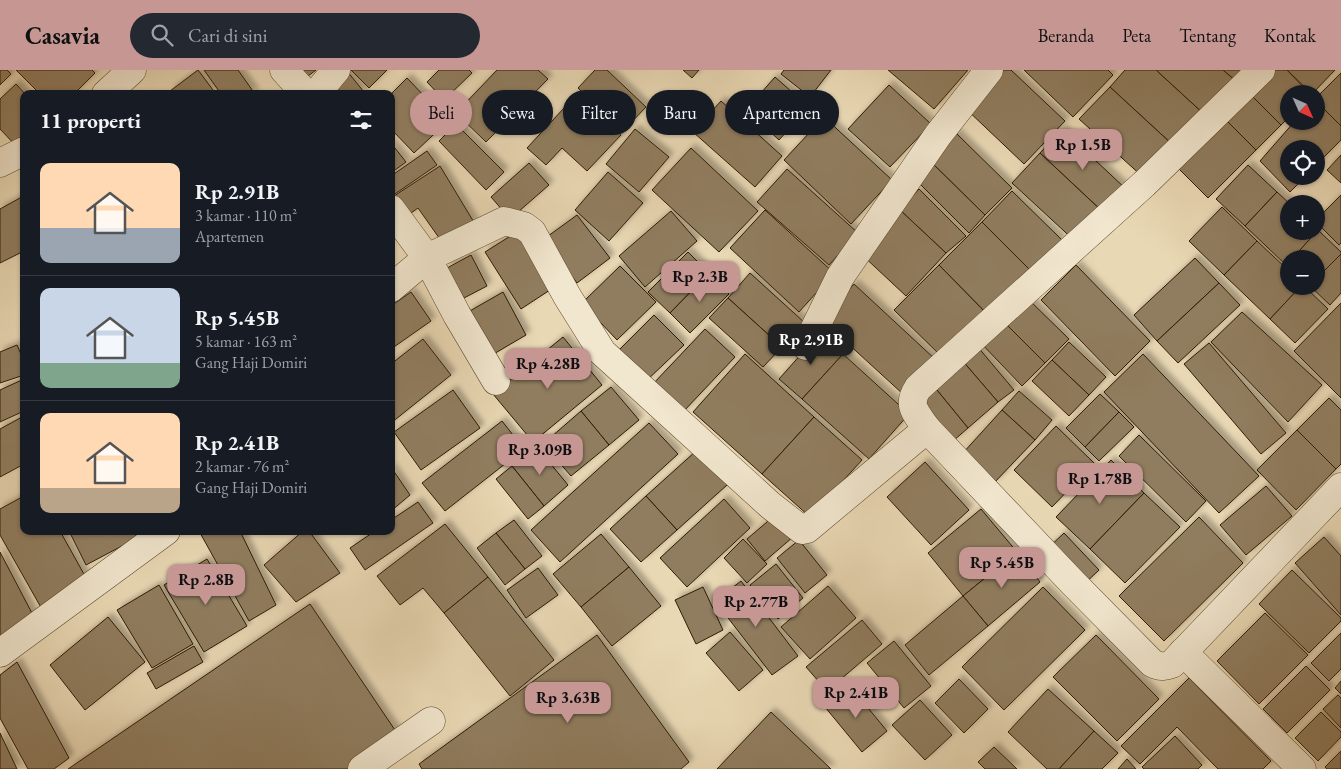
<!DOCTYPE html>
<html lang="id">
<head>
<meta charset="utf-8">
<style>
	:root { --surface:#171b24; --page:#242831; --text:#f1f3f6; --muted:#9ea1a6; --line:#363941; --accent:#c59692 }
	body { margin:0; font-family:"EB Garamond",serif; background:var(--page); color:var(--text); height:100vh; display:flex; flex-direction:column; font-size:19px; white-space:nowrap }
	* { box-sizing:border-box; margin:0 }
	p { font-size:16px; color:var(--muted) }
	.icon { flex:none; width:28px; height:28px; fill:none; stroke:currentColor; stroke-width:2; stroke-linecap:round; stroke-linejoin:round }
	.map { position:relative; flex:1; overflow:hidden }
	.panel { position:absolute; left:20px; top:20px; width:375px; height:445px; display:flex; flex-direction:column; background:var(--surface); border-radius:10px; box-shadow:0 1px 4px #0004 }
	.panel>* { flex:none }
	.guide { position:absolute; left:410px; top:20px; width:475px; height:45px; display:flex; gap:10px }
	.needle { width:32px; rotate:135deg }
	.buttons { position:absolute; left:1280px; top:15px; display:grid; gap:10px }
	.buttons a { display:grid; place-items:center; width:45px; height:45px; border-radius:50%; background:var(--surface); box-shadow:0 1px 4px #0004; font-size:25px }
	.price { position:absolute; translate:-50% -42px; padding:0 11px; border-radius:10px; background:var(--accent); color:#111; font-size:16px; line-height:32px; filter:drop-shadow(0 1px 2px #0008) }
	.price::after { content:''; position:absolute; left:50%; top:30px; width:15px; height:11px; margin-left:-8px; background:inherit; clip-path:polygon(0 0,100% 0,50% 100%) }
	.price.active { background:#222; color:#fff }
	ul { padding:0; list-style:none }
	li { display:flex; align-items:center; gap:15px; height:125px; padding:0 20px }
	li+li { border-top:1px solid var(--line) }
	li span { display:grid; place-items:center; flex:none; width:140px; height:100px; border-radius:10px; color:#555 }
	li>.icon { margin-inline-start:auto }
	span .icon { width:60px; height:60px; fill:#fffc; stroke-width:1 }
	li b { font-size:21px }
	h2 { display:flex; justify-content:space-between; align-items:center; height:60px; padding:0 20px; font-size:21px }
	.tag { padding:0 18px; border-radius:22px; background:var(--surface); box-shadow:0 1px 4px #0004; font-size:18px; line-height:45px }
	.tag.active { background:var(--accent); color:#111 }
	header { display:flex; align-items:center; gap:30px; box-sizing:border-box; height:70px; padding:0 25px; background:var(--accent); color:#111 }
	header strong { font-size:24px }
	nav { display:flex; gap:28px; margin-inline-start:auto; font-size:18px }
	.search { width:350px; height:45px; background:var(--page); display:flex; align-items:center; gap:12px; box-sizing:border-box; padding:0 18px; border-radius:28px; color:var(--muted); font-size:19px }
	.map>svg:first-child { display:block }
</style>
</head>
<body>
<header>
<strong>Casavia</strong>
<div class="search"><svg class="icon" aria-label="search" viewBox="0 0 24 24"><circle cx="10" cy="10" r="6"/><path d="M15 15l6 6"/></svg>Cari di sini</div>
<nav><a>Beranda</a><a>Peta</a><a>Tentang</a><a>Kontak</a></nav>
</header>
<div class="map">
<svg width="1341" height="699" viewBox="0 0 1341 699">
	<defs>
		<filter id="shadow"><feDropShadow dx="4.5" dy="-4.5" stdDeviation="2.5" flood-color="#0004"/></filter>
	</defs>
	<rect width="100%" height="100%" fill="#e9d8b4"/>
	<filter id="stains"><feTurbulence type="fractalNoise" baseFrequency=".004" numOctaves="4"/><feColorMatrix values="0 0 0 0 .2 0 0 0 0 .09 0 0 0 0 .02 0 0 0 .5 -.17"/></filter>
	<radialGradient id="worn" r=".72"><stop offset=".6" stop-color="#630" stop-opacity="0"/><stop offset="1" stop-color="#630" stop-opacity=".3"/></radialGradient>
	<g fill="#907d5f" stroke="#301b02" filter="url(#shadow)">
		<polygon points="0,0 7,0 11,4 0,15"/>
		<polygon points="16,0 92,0 95,3 74,24 40,24"/>
		<polygon points="198,0 216,24 172,24 170,21"/>
		<polygon points="204,0 238,0 255,24 221,24"/>
		<polygon points="291,0 316,0 300,12"/>
		<polygon points="351,0 387,0 369,18"/>
		<polygon points="439,0 469,0 472,3 444,30 427,12"/>
		<polygon points="497,0 538,0 548,9 486,72 456,43"/>
		<polygon points="595,0 607,0 646,37 623,61 578,18"/>
		<polygon points="683,0 699,0 692,8"/>
		<polygon points="784,0 831,0 810,27 781,4"/>
		<polygon points="888,0 968,0 934,39"/>
		<polygon points="999,0 1011,0 1065,51 1024,94 964,37"/>
		<polygon points="1024,0 1108,0 1113,5 1073,47"/>
		<polygon points="1125,0 1156,0 1204,44 1174,76 1110,17"/>
		<polygon points="1156,0 1223,0 1235,10 1204,44"/>
		<polygon points="1223,0 1245,0 1235,10"/>
		<polygon points="1265,0 1287,0 1310,24 1289,24 1289,47 1281,55 1246,20"/>
		<polygon points="1287,0 1335,0 1312,24"/>
		<polygon points="347,1 364,22 362,24 341,24 332,12"/>
		<polygon points="1341,3 1341,56 1316,31 1316,28"/>
		<polygon points="775,7 809,37 779,70 746,40"/>
		<polygon points="407,8 448,51 414,83 391,59 391,24"/>
		<polygon points="16,14 25,24 24,24 24,71 17,77 0,59 0,29"/>
		<polygon points="889,15 931,54 890,97 848,59"/>
		<polygon points="1110,17 1174,76 1144,108 1079,49"/>
		<polygon points="1246,20 1281,55 1256,80 1221,45"/>
		<polygon points="577,24 621,65 587,101 562,78 546,95 527,78"/>
		<polygon points="721,31 782,86 755,117 693,62"/>
		<polygon points="1316,31 1341,56 1341,70 1316,95 1316,79 1289,79 1289,106 1306,106 1290,122 1260,91 1295,51 1316,51"/>
		<polygon points="1221,45 1256,80 1208,128 1173,93"/>
		<polygon points="824,47 892,110 851,154 784,90"/>
		<polygon points="456,54 504,102 486,120 439,71"/>
		<polygon points="635,59 669,87 639,122 606,94"/>
		<polygon points="1062,59 1126,119 1104,143 1040,83"/>
		<polygon points="956,63 1012,118 985,145 929,90"/>
		<polygon points="391,73 406,92 391,103"/>
		<polygon points="691,78 758,141 719,182 652,120"/>
		<polygon points="427,81 437,95 392,126 391,106"/>
		<polygon points="1040,83 1104,143 1077,173 1012,113"/>
		<polygon points="1341,85 1341,113 1327,100"/>
		<polygon points="929,90 985,145 969,163 913,107"/>
		<polygon points="529,93 549,115 510,149 491,127"/>
		<polygon points="1248,95 1277,122 1245,156 1216,129"/>
		<polygon points="440,96 475,154 442,172 418,138 407,146 394,126"/>
		<polygon points="787,99 858,163 829,195 757,132"/>
		<polygon points="608,102 643,133 609,171 575,140"/>
		<polygon points="919,119 966,166 946,183 900,140"/>
		<polygon points="1012,121 1062,170 1031,201 982,152"/>
		<polygon points="1277,122 1290,134 1289,161 1316,161 1316,158 1318,160 1292,189 1289,189 1286,195 1245,156"/>
		<polygon points="1341,125 1341,173 1339,175 1316,152 1316,150"/>
		<polygon points="20,128 24,135 24,181 0,193 0,139"/>
		<polygon points="1222,137 1257,171 1224,205 1189,171"/>
		<polygon points="765,140 834,203 799,242 730,178"/>
		<polygon points="900,140 946,183 906,226 860,183"/>
		<polygon points="671,141 697,171 645,217 619,186"/>
		<polygon points="577,145 610,188 577,213 544,169"/>
		<polygon points="982,152 1031,201 988,245 939,195"/>
		<polygon points="520,160 556,216 521,239 485,182"/>
		<polygon points="1318,160 1341,182 1341,184 1316,209 1316,189 1292,189"/>
		<polygon points="1257,171 1289,201 1289,216 1301,216 1270,249 1224,205"/>
		<polygon points="688,182 709,203 670,243 648,222"/>
		<polygon points="1341,184 1341,223 1330,235 1310,216 1316,216 1316,209"/>
		<polygon points="471,185 487,216 464,228 447,198"/>
		<polygon points="1195,188 1219,213 1157,271 1134,245"/>
		<polygon points="939,195 988,245 944,289 894,240"/>
		<polygon points="1076,195 1150,271 1115,306 1041,230"/>
		<polygon points="620,196 656,232 617,270 582,233"/>
		<polygon points="709,203 729,224 690,263 670,243"/>
		<polygon points="750,203 805,253 782,277 728,228"/>
		<polygon points="1219,213 1240,235 1178,293 1157,271"/>
		<polygon points="854,214 936,290 904,325 822,250"/>
		<polygon points="1301,216 1304,216 1328,239 1295,273 1270,249"/>
		<polygon points="411,222 431,251 391,279 391,236"/>
		<polygon points="503,222 526,265 492,285 468,242"/>
		<polygon points="1024,225 1069,269 1045,293 1000,248"/>
		<polygon points="728,228 782,277 763,297 709,248"/>
		<polygon points="1341,233 1341,328 1294,281"/>
		<polygon points="1242,242 1322,315 1288,352 1211,272"/>
		<polygon points="654,245 684,275 645,312 616,283"/>
		<polygon points="1000,248 1045,293 1022,316 978,270"/>
		<polygon points="705,259 735,287 682,343 652,315"/>
		<polygon points="820,263 843,284 802,329 779,309"/>
		<polygon points="563,267 602,315 533,372 493,324"/>
		<polygon points="423,269 451,305 391,353 391,294"/>
		<polygon points="1069,272 1106,307 1089,325 1052,290"/>
		<polygon points="1209,273 1286,363 1261,384 1184,294"/>
		<polygon points="17,275 24,291 24,305 0,313 0,282"/>
		<polygon points="977,276 1014,320 998,332 961,289"/>
		<polygon points="745,284 814,347 762,404 693,342"/>
		<polygon points="843,284 909,344 869,389 802,329"/>
		<polygon points="1143,284 1259,406 1219,443 1104,322"/>
		<polygon points="961,289 998,332 968,358 932,314"/>
		<polygon points="1052,290 1089,325 1069,346 1032,311"/>
		<polygon points="24,309 24,341 0,352 0,320"/>
		<polygon points="932,314 968,358 953,371 915,327"/>
		<polygon points="611,317 639,350 609,375 581,341"/>
		<polygon points="453,320 480,358 421,400 394,362"/>
		<polygon points="1019,321 1052,350 1035,370 1002,340"/>
		<polygon points="1100,324 1119,342 1085,377 1066,358"/>
		<polygon points="1329,328 1341,340 1341,394 1336,399 1297,360"/>
		<polygon points="1002,340 1035,370 993,414 962,384"/>
		<polygon points="581,341 609,375 571,406 543,374"/>
		<polygon points="1119,342 1134,357 1099,391 1085,377"/>
		<polygon points="24,346 24,394 0,407 0,359"/>
		<polygon points="814,347 862,390 810,447 762,404"/>
		<polygon points="502,351 524,379 445,441 422,413"/>
		<polygon points="649,353 678,384 560,492 531,460"/>
		<polygon points="1056,356 1094,393 1052,437 1014,400"/>
		<polygon points="1297,360 1336,399 1296,440 1257,400"/>
		<polygon points="1139,365 1206,431 1186,452 1119,386"/>
		<polygon points="536,376 568,415 544,436 512,396"/>
		<polygon points="696,381 727,415 677,460 646,426"/>
		<polygon points="1111,390 1144,423 1090,479 1056,447"/>
		<polygon points="925,392 969,440 931,475 887,427"/>
		<polygon points="512,396 544,436 528,449 496,409"/>
		<polygon points="391,397 410,425 391,441"/>
		<polygon points="1266,416 1292,446 1246,485 1220,455"/>
		<polygon points="1144,423 1180,457 1125,513 1090,479"/>
		<polygon points="24,426 24,461 60,461 90,515 43,541 0,465 0,439"/>
		<polygon points="646,426 677,460 641,492 610,459"/>
		<polygon points="724,429 750,458 687,517 660,488"/>
		<polygon points="418,432 433,453 365,500 350,478 375,461 391,461 391,450"/>
		<polygon points="981,439 1017,482 963,526 928,483"/>
		<polygon points="774,446 793,467 765,491 747,469"/>
		<polygon points="1199,447 1243,493 1164,571 1119,526"/>
		<polygon points="514,450 542,486 525,499 496,463"/>
		<polygon points="445,454 488,507 444,543 423,518 400,535 377,506"/>
		<polygon points="69,461 134,461 137,468 86,495"/>
		<polygon points="199,461 240,461 276,535 249,551"/>
		<polygon points="303,461 309,461 340,503 296,532 264,495"/>
		<polygon points="496,463 525,499 505,515 477,478"/>
		<polygon points="1064,463 1099,500 1082,516 1046,480"/>
		<polygon points="601,464 629,497 581,537 553,504"/>
		<polygon points="1324,467 1341,486 1341,545 1295,493"/>
		<polygon points="743,469 767,494 747,513 724,488"/>
		<polygon points="799,470 827,505 805,523 777,488"/>
		<polygon points="0,482 34,547 0,566"/>
		<polygon points="1017,482 1040,512 988,556 963,526"/>
		<polygon points="207,489 247,556 204,582 164,515"/>
		<polygon points="776,494 803,528 778,549 750,515"/>
		<polygon points="629,497 661,536 612,576 581,537"/>
		<polygon points="538,498 558,525 526,548 507,520"/>
		<polygon points="1292,500 1341,548 1341,551 1309,583 1259,534"/>
		<polygon points="488,507 554,590 510,626 444,543"/>
		<polygon points="741,511 798,586 772,605 715,531"/>
		<polygon points="159,515 193,574 152,598 117,540"/>
		<polygon points="828,516 856,548 810,589 781,557"/>
		<polygon points="703,517 723,560 696,574 675,530"/>
		<polygon points="1043,517 1085,560 1004,640 962,597"/>
		<polygon points="963,526 988,556 929,605 905,575"/>
		<polygon points="310,534 401,669 357,699 68,699"/>
		<polygon points="1265,543 1308,585 1259,634 1217,591"/>
		<polygon points="108,547 145,592 85,640 50,595"/>
		<polygon points="862,550 882,574 827,621 806,597"/>
		<polygon points="730,562 763,600 739,621 706,583"/>
		<polygon points="1341,563 1341,599 1329,611 1311,593"/>
		<polygon points="597,565 689,692 681,699 422,699 419,694"/>
		<polygon points="1096,565 1159,629 1117,671 1053,607"/>
		<polygon points="894,571 931,616 904,638 867,593"/>
		<polygon points="194,576 203,592 156,619 147,603"/>
		<polygon points="17,592 69,688 54,699 28,699 0,648 0,605"/>
		<polygon points="1306,596 1330,620 1287,663 1263,639"/>
		<polygon points="1189,608 1271,691 1263,699 1218,699 1177,657 1140,694 1121,676"/>
		<polygon points="959,609 988,639 964,663 935,633"/>
		<polygon points="1341,611 1341,624 1335,618"/>
		<polygon points="850,616 887,661 862,682 825,637"/>
		<polygon points="1048,619 1094,661 1059,699 1047,699 1008,662"/>
		<polygon points="1338,625 1341,628 1341,658 1323,639"/>
		<polygon points="920,630 952,665 925,690 892,655"/>
		<polygon points="771,642 831,699 717,699"/>
		<polygon points="1321,642 1341,662 1341,667 1318,691 1295,668"/>
		<polygon points="1094,661 1118,683 1102,699 1059,699"/>
		<polygon points="0,663 17,699 0,699"/>
		<polygon points="1175,666 1202,695 1198,699 1144,699 1142,697"/>
		<polygon points="994,677 1017,699 985,699 978,692"/>
		<polygon points="1341,681 1341,699 1327,699 1325,697"/>
		<polygon points="1127,689 1136,699 1118,699"/>
	</g>
	<g fill="none" stroke-linecap="round" stroke-linejoin="round">
		<g stroke="#5e4a2e" stroke-width="29">
			<g id="minor">
				<polyline points="284,0 306,24"/>
				<path d="M1261,0L1144,114L918,318C906,336 917,344 927,359L1073,513L1152,593C1160,597 1164,597 1172,594L1341,417"/>
				<polyline points="106,24 132,0"/>
				<polyline points="316,24 336,0"/>
				<polyline points="0,93 24,81"/>
				<polyline points="391,139 427,188 457,245 496,311"/>
				<polyline points="391,218 427,188 504,151 524,156 532,162 567,226 602,282 770,435 802,460 807,459 927,359"/>
				<polyline points="806,276 840,207 938,65 989,0"/>
				<polyline points="1183,582 1302,699"/>
				<polyline points="0,583 166,461"/>
				<polyline points="362,699 431,651"/>
			</g>
		</g>
		<use href="#minor" stroke="#f1e6ce" stroke-width="28"/>
	</g>
	<rect width="100%" height="100%" filter="url(#stains)"/>
	<rect width="100%" height="100%" fill="url(#worn)"/>
</svg>
<div class="buttons">
<a><svg class="needle" viewBox="-14 -14 28 28"><path d="M0-13l5 13h-10z" fill="#e53935"/><path d="M0 13l5-13h-10z" fill="#9ea1a6"/></svg></a>
<a><svg class="icon" aria-label="locate" viewBox="0 0 24 24"><circle cx="12" cy="12" r="6"/><path d="M12 2v4M12 18v4M2 12h4M18 12h4"/></svg></a>
<a>+</a>
<a>−</a>
</div>
<b class="price" style="left:1083px;top:101px">Rp 1.5B</b>
<b class="price" style="left:700px;top:233px">Rp 2.3B</b>
<b class="price active" style="left:811px;top:296px">Rp 2.91B</b>
<b class="price" style="left:548px;top:320px">Rp 4.28B</b>
<b class="price" style="left:540px;top:406px">Rp 3.09B</b>
<b class="price" style="left:1100px;top:435px">Rp 1.78B</b>
<b class="price" style="left:1002px;top:519px">Rp 5.45B</b>
<b class="price" style="left:206px;top:536px">Rp 2.8B</b>
<b class="price" style="left:756px;top:558px">Rp 2.77B</b>
<b class="price" style="left:856px;top:649px">Rp 2.41B</b>
<b class="price" style="left:568px;top:654px">Rp 3.63B</b>
<div class="guide">
<a class="tag active">Beli</a>
<a class="tag">Sewa</a>
<a class="tag">Filter</a>
<a class="tag">Baru</a>
<a class="tag">Apartemen</a>
</div>
<section class="panel">
<h2>11 properti<svg class="icon" aria-label="filters" viewBox="0 0 24 24"><path d="M4 7h16M4 17h16"/><circle cx="9" cy="7" r="2"/><circle cx="15" cy="17" r="2"/></svg></h2>
<ul>
<li><span style="background:linear-gradient(#ffd9b3 65%,#9aa5b1 0)"><svg class="icon" aria-label="home" viewBox="0 0 24 24"><path d="M3 11l9-7 9 7M6 9v11h12V9"/></svg></span><div><b>Rp 2.91B</b><p>3 kamar · 110 m²</p><p>Apartemen</p></div></li>
<li><span style="background:linear-gradient(#c9d6e8 75%,#7fa58c 0)"><svg class="icon" aria-label="home" viewBox="0 0 24 24"><path d="M3 11l9-7 9 7M6 9v11h12V9"/></svg></span><div><b>Rp 5.45B</b><p>5 kamar · 163 m²</p><p>Gang Haji Domiri</p></div></li>
<li><span style="background:linear-gradient(#ffd9b3 75%,#b9a48a 0)"><svg class="icon" aria-label="home" viewBox="0 0 24 24"><path d="M3 11l9-7 9 7M6 9v11h12V9"/></svg></span><div><b>Rp 2.41B</b><p>2 kamar · 76 m²</p><p>Gang Haji Domiri</p></div></li>
</ul>
</section>
</div>
</body>
</html>
